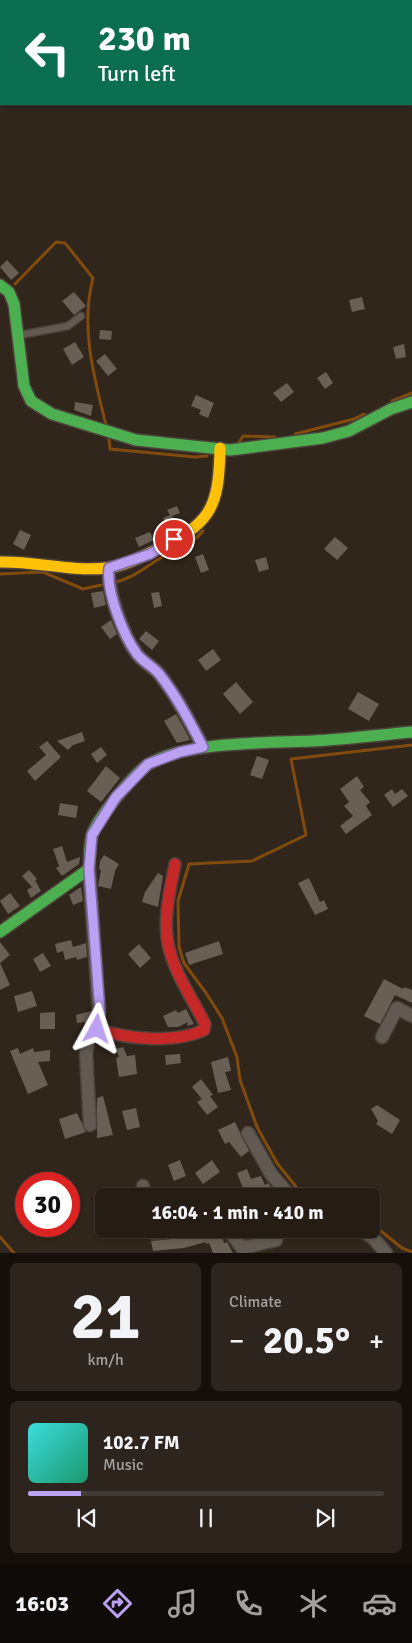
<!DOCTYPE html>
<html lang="en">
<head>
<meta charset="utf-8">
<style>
	body { margin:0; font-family:Signika,sans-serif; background:#2d251d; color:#f1f3f6; height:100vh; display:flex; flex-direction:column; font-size:19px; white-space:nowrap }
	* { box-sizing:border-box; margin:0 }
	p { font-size:16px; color:#a3a1a0 }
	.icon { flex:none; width:28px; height:28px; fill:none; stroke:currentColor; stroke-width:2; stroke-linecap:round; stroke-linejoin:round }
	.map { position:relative; height:1253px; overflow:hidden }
	.side { display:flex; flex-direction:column; gap:10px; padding:10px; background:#140f0b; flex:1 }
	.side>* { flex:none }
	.guide { position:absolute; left:0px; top:0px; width:412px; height:105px; box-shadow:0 1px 4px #0004,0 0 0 1px #423a34; background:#0b6e4f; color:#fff; overflow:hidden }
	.speed { position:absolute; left:15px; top:1172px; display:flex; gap:10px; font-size:25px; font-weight:700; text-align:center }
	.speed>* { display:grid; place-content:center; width:65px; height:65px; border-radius:50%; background:#251c14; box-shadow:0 1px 4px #0004,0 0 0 1px #423a34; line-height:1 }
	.speed .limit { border:8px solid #d22; background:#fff; color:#111 }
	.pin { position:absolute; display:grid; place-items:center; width:42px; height:42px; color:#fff; margin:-21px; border:2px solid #fff; border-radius:50%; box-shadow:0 1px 5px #0007 }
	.me { position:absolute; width:55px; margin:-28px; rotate:5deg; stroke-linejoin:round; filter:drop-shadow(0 0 4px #0008) }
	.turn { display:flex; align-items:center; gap:18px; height:105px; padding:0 15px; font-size:22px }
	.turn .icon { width:65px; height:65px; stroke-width:2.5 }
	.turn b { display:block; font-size:35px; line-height:42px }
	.big { font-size:38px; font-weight:700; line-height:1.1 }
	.side .tile { flex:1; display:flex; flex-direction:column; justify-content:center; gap:8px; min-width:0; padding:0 18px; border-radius:8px; background:#2d251d }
	.side .dial { align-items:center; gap:0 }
	.dial b { font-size:65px; line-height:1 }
	.song { display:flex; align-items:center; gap:15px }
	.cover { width:60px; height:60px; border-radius:8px; background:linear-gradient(135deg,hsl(180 70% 55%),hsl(160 70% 35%)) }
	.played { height:5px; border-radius:2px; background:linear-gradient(90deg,#bca0f2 15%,#423a34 15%) }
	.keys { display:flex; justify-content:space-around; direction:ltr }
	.heat { display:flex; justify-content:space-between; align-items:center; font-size:28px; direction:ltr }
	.side .tiles { flex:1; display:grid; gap:10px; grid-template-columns:1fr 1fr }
	.tile:last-child { grid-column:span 2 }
	.trip { position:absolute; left:95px; top:1188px; width:285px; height:50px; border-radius:8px; background:#251c14; box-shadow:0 1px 4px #0004,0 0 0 1px #423a34; font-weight:700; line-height:50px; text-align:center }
	.tab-bar { display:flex; height:80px; justify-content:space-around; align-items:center; background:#0f0b08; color:#a3a1a0 }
	.tab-bar .icon { width:35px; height:35px }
	.tab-bar .active { color:#bca0f2 }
	.tab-bar b { font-size:22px; color:#f1f3f6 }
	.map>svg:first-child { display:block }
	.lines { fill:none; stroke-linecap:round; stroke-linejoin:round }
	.stream { stroke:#814b0d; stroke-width:3 }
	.building { fill:#695f55 }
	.lane-casing { stroke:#4d423b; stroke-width:9 }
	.street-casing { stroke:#4d423b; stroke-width:15 }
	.fast-casing { stroke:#4d423b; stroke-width:14 }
	.slow-casing { stroke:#4d423b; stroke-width:14 }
	.jam-casing { stroke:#4d423b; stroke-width:14 }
	.lane { stroke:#625a52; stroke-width:6 }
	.street { stroke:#625a52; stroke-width:12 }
	.fast { stroke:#4caf50; stroke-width:11 }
	.slow { stroke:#ffc107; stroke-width:11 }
	.jam { stroke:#c62828; stroke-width:11 }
	.route-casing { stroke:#7a689d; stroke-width:12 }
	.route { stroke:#bca0f2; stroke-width:9 }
</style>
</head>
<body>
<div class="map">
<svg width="412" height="1253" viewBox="0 0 412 1253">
	<rect width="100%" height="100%" fill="#31261b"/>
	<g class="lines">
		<g class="stream">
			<path d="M15,284L56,242L65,243L93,278C80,327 94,377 106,425"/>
			<polyline points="392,401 412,393"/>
			<polyline points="295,434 354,419 364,414"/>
			<polyline points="109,439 110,449 195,457 207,456"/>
			<polyline points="238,444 243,436 275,437"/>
			<polyline points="0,574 43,572 83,589 106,584"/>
			<path d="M112,583C133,579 146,566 164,556C177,548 193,544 203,531"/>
			<polyline points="310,1196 301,1193 277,1163 257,1127 240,1080 237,1057 222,1018 206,993 184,963 179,947 178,901 189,864 252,861 306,835 291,759 412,745"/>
			<polyline points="371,1223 402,1248 412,1252"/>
			<polyline points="0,1237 14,1253"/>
		</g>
	</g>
	<g class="building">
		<polygon points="7,260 19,273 11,280 0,267"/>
		<polygon points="74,292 86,306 74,315 62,301"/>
		<polygon points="362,297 365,309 352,312 349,300"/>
		<polygon points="100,330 112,331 111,340 99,339"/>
		<polygon points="75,342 84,357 72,365 63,349"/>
		<polygon points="404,344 406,357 396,359 393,347"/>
		<polygon points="105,354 117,369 108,376 96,361"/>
		<polygon points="326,372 333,383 325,389 317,378"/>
		<polygon points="287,383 294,392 281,402 273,393"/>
		<polygon points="196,395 214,403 208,418 199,414 201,410 191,406"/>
		<polygon points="75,402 93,405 91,416 74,410"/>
		<polygon points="177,506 180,513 172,516 175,522 167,525 163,518 170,515 167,510"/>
		<polygon points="20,530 31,535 24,550 13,544"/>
		<polygon points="150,532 154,540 139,547 135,538"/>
		<polygon points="335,537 348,548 337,560 324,549"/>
		<polygon points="203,554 209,570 201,573 195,557"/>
		<polygon points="266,557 269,569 259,572 255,560"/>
		<polygon points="103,591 106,605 94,608 91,593"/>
		<polygon points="159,592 162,606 154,608 151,593"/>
		<polygon points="111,620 117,634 110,639 101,627"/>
		<polygon points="146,631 159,641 152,650 139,639"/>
		<polygon points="213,649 221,660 206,671 198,660"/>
		<polygon points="236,682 253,702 240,714 223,694"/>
		<polygon points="358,692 379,704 369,721 348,709"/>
		<polygon points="176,714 186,732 190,740 177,743 164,721"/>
		<polygon points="82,732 85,741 73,745 68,750 57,741"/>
		<polygon points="47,741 61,757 35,781 27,771 46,755 39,747"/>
		<polygon points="101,747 107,755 97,763 91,754"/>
		<polygon points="257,756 269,760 262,779 250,775"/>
		<polygon points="106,766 120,778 101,802 87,791"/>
		<polygon points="357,776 364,787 360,790 370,802 366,806 372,815 346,834 340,826 353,816 344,806 349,802 340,789"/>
		<polygon points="392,789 395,794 402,789 408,796 393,807 384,795"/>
		<polygon points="60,803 78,806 76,818 58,815"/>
		<polygon points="62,846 67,862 80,857 79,864 62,876 56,868 59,866 53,849"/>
		<polygon points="104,855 119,864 115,871 111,889 98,886 101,870 99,869 100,861"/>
		<polygon points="29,870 37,879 35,880 41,891 31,898 27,890 32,887 22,876"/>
		<polygon points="158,873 163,876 158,907 142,902 145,892"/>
		<polygon points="309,878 320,902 324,900 328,909 315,915 298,883"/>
		<polygon points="81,887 83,901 73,905 69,895"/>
		<polygon points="10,893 20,906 8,914 0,901"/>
		<polygon points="71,940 73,947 86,943 87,957 77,960 76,957 65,960 63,951 57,953 55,944"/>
		<polygon points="219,941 223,954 189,965 185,953"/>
		<polygon points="0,942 10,955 0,963 10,985 0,990"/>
		<polygon points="139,944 151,958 140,968 128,954"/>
		<polygon points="43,953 51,966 40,972 33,959"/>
		<polygon points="384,979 403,989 404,987 412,990 412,1003 395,995 380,1024 364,1016"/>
		<polygon points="32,991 37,1006 18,1012 14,996"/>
		<polygon points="186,1009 194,1024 187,1026 188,1022 178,1027 168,1027 163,1016 176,1010 178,1013"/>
		<polygon points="91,1011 89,1024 86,1024 85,1022 77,1023 76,1015"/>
		<polygon points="55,1012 55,1029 40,1029 40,1013"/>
		<polygon points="123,1047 127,1056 135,1055 137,1074 119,1077 116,1058 119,1057 116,1049"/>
		<polygon points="18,1048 20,1054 33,1048 34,1052 50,1050 50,1061 38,1062 48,1085 28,1094 10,1051"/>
		<polygon points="180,1054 181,1063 166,1065 165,1055"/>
		<polygon points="228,1057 231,1071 225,1072 231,1090 218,1093 211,1062"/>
		<polygon points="201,1079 213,1095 210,1096 218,1107 207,1115 197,1102 202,1099 192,1087"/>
		<polygon points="103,1096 113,1135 97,1138 97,1098"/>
		<polygon points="377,1105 400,1120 392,1134 376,1124 378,1121 371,1109"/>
		<polygon points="136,1108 140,1127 127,1130 122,1111"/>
		<polygon points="77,1113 86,1132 65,1139 59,1119"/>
		<polygon points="235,1122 249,1151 241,1157 229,1142 225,1144 218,1130"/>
		<polygon points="180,1160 186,1176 174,1181 168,1165"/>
		<polygon points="212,1160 220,1172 203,1184 195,1173"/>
		<polygon points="247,1169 251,1179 261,1176 265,1185 268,1183 278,1196 246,1196 237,1173"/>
		<polygon points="201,1229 202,1232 220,1229 224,1243 227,1242 233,1253 213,1253 209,1243 206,1244 206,1242 184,1248 153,1251 151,1241 190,1237 194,1235 197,1231"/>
	</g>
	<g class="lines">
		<g class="lane-casing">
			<polyline id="lane" points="20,335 68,326 81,316"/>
		</g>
		<g class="street-casing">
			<g id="street">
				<path d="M109,568C107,591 123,635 137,654C143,662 154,667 160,675C177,697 190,722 203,747"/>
				<polyline points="89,869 99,1012 97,1029 89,1037 86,1053 90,1125"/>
				<polyline points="382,1037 397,1008 412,1016"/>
				<polyline points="248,1133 271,1174 290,1196"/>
				<polyline points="143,1186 144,1196"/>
				<polyline points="149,1229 154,1233 189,1229"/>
				<polyline points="228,1229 242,1248 276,1240 278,1229"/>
				<polyline points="359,1229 373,1238 386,1253"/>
			</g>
		</g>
		<g class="fast-casing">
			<g id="fast">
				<polyline points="0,285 9,292 14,304 24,386 31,401 52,414 136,440 230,450 323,438 349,431 391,409 412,402"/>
				<path d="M0,932L89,869C90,858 89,845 92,835C97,819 135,772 149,764C187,741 268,743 313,741C346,739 379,735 412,732"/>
			</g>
		</g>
		<g class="slow-casing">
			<path id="slow" d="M0,562C35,561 72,572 107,568C123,566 139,558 154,551C210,524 219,510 220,448"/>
		</g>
		<g class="jam-casing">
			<path id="jam" d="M97,1029C127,1039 175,1044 204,1030L205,1024C192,998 174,973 168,944C163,918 170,890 175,864"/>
		</g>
		<use href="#lane" class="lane"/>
		<use href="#street" class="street"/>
		<use href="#fast" class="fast"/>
		<use href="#slow" class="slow"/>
		<use href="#jam" class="jam"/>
	</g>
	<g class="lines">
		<g class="route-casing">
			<path id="route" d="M97,1029L100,1012L89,869L92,835L116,797L148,764L180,752L203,747C190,722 177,697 160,675C154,667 143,662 137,654C123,635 106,591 109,568L150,554L174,539"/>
		</g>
		<use href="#route" class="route"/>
	</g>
</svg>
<div class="speed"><div class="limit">30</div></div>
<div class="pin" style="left:174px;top:539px;background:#d93025"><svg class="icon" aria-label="arrive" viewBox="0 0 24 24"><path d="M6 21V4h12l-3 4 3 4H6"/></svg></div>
<svg class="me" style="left:97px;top:1029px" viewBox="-20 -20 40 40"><path d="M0-17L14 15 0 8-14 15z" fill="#bca0f2" stroke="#fff" stroke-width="4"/></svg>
<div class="trip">16:04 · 1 min · 410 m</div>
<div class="guide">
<div class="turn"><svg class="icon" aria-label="left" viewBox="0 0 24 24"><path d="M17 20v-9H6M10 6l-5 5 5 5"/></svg><div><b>230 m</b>Turn left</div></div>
</div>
</div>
<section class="side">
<div class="tiles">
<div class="tile dial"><b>21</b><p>km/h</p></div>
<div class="tile"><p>Climate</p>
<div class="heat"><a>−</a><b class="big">20.5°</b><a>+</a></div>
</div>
<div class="tile">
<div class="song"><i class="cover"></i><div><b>102.7 FM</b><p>Music</p></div></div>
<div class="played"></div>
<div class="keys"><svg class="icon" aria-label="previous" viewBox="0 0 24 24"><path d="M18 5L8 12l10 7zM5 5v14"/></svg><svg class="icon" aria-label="pause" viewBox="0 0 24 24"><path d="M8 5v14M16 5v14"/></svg><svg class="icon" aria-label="next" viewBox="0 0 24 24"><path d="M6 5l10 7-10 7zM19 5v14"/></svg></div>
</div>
</div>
</section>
<nav class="tab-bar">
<b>16:03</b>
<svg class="icon active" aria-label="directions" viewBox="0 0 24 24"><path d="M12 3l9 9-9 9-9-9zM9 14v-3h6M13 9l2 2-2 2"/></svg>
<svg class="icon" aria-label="music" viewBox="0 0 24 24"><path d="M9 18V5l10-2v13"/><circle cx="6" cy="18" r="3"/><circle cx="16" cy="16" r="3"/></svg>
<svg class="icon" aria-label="phone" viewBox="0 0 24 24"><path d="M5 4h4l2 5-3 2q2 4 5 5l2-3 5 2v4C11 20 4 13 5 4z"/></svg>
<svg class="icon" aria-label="climate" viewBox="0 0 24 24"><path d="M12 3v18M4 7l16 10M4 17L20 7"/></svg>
<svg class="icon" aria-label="car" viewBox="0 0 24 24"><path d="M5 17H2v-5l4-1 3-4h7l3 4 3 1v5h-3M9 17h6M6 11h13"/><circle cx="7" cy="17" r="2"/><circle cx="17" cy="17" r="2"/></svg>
</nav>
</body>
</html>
